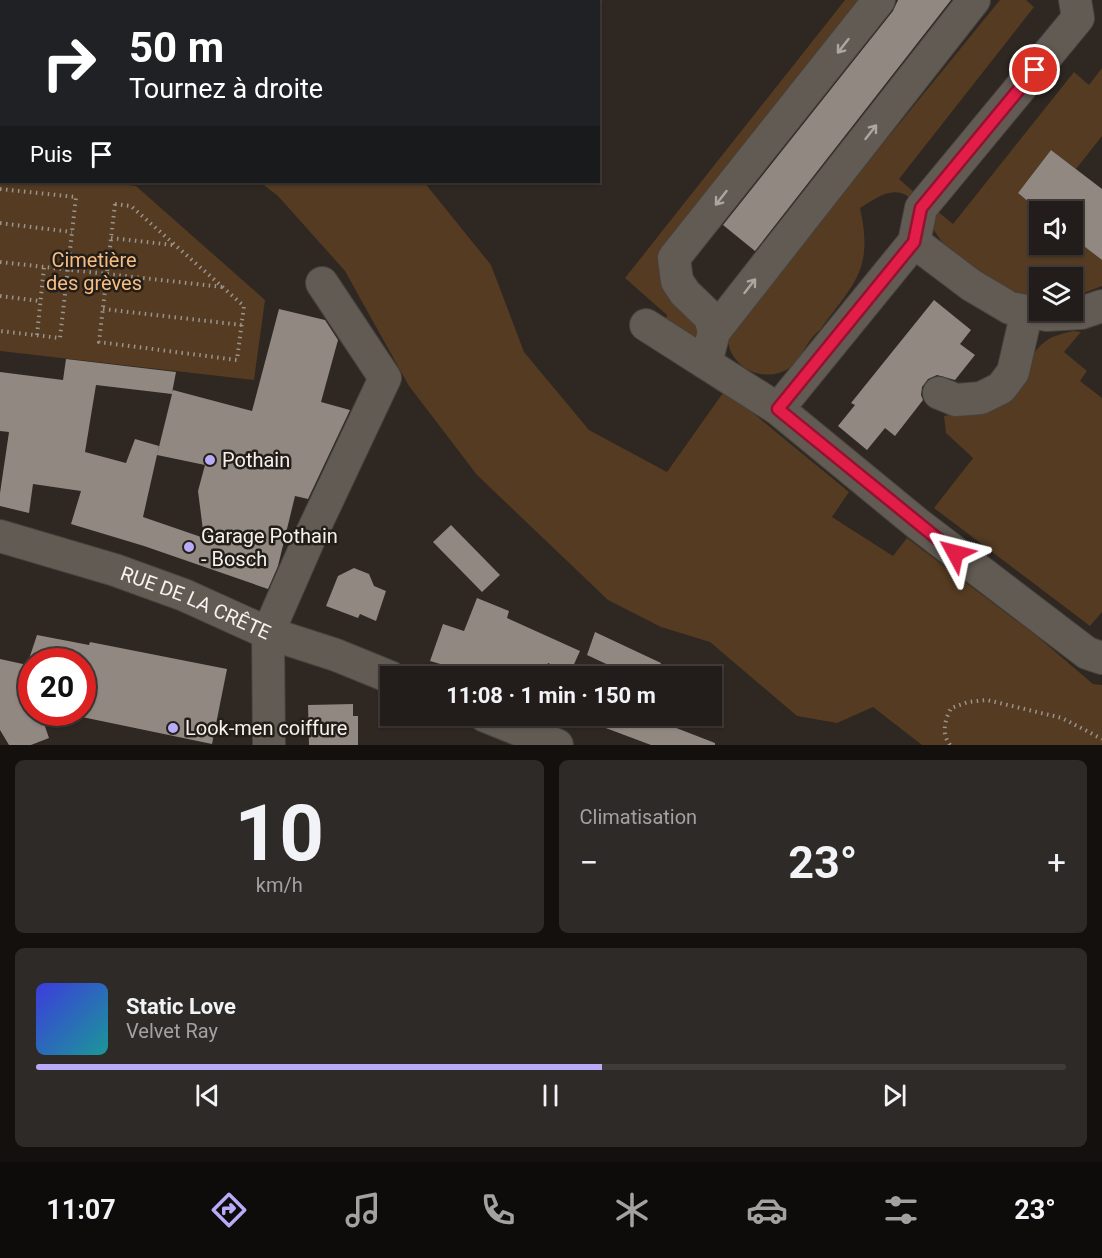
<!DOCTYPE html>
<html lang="fr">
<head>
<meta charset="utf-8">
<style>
	body { margin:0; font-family:Roboto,sans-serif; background:#2e2a27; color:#f1f3f6; height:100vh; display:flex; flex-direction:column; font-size:22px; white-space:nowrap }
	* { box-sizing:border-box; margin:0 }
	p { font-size:20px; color:#a2a2a2 }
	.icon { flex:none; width:33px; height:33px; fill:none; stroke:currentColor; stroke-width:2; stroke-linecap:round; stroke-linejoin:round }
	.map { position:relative; height:745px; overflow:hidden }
	.side { display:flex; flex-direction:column; gap:15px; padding:15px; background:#13100e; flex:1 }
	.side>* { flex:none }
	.hud { position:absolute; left:0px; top:0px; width:600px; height:183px; box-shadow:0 2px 4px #0004,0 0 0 2px #3f3b39; background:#202124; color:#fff; overflow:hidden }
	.fabs { position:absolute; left:1029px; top:201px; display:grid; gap:12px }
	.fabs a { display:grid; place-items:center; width:54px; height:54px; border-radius:0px; background:#221d1a; box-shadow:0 2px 4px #0004,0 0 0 2px #3f3b39; font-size:30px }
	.speed { position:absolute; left:18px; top:648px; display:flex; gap:12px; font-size:30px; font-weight:700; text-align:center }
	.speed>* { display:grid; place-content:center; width:78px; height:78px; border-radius:50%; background:#221d1a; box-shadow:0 2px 4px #0004,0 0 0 2px #3f3b39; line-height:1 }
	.speed .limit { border:9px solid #d22; background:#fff; color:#111 }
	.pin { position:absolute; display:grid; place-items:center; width:51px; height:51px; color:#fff; margin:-26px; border:3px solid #fff; border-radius:50%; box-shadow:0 2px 6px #0007 }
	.me { position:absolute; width:66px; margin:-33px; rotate:308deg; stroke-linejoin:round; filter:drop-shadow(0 0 4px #0008) }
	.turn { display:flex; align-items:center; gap:21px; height:126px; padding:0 30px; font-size:27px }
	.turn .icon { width:78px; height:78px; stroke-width:2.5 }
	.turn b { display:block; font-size:42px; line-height:51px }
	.then { display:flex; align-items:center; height:57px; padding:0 30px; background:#0003; gap:12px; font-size:22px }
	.big { font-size:45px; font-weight:700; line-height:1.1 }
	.side .widget { flex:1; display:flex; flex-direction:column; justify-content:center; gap:9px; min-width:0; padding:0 21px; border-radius:9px; background:#2e2a27 }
	.side .dial { align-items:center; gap:0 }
	.dial b { font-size:78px; line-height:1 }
	.song { display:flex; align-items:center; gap:18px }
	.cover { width:72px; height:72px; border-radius:9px; background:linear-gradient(135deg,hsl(240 70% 55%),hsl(180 70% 35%)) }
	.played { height:6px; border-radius:3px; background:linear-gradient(90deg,#b8abf7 55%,#3f3b39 55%) }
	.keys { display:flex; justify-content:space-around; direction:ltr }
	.heat { display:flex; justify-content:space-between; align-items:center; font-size:33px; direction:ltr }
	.side .tiles { flex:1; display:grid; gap:15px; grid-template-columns:1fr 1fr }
	.widget:last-child { grid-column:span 2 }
	.trip { position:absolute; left:380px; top:666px; width:342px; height:60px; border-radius:0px; background:#221d1a; box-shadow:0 2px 4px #0004,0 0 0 2px #3f3b39; font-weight:700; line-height:60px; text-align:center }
	.tabs { display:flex; height:96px; justify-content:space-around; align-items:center; background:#0e0c0a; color:#a2a2a2 }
	.tabs .icon { width:42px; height:42px }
	.tabs .on { color:#b8abf7 }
	.tabs b { font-size:27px; color:#f1f3f6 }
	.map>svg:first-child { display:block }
	.green { fill:#543b21 }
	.building { fill:#908881; fill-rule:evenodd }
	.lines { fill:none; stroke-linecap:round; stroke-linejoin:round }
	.minor-casing { stroke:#47423d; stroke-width:34 }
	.path { stroke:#9a9490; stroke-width:4; stroke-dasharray:1.5 4.5; stroke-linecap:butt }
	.minor { stroke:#625b54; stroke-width:32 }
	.oneway { stroke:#aca6a1 }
	.route-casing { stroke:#92132f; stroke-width:15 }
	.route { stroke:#e11d48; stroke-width:10 }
	.poi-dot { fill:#b8abf7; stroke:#241e18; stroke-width:2 }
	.labels { text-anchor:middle; stroke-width:5; stroke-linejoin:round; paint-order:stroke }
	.park-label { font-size:20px; fill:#f8bc80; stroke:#241e18 }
	.poi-label { font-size:20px; fill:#f6f1ee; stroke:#241e18; text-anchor:start }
	.street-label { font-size:20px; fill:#f6f1ee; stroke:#241e18 }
</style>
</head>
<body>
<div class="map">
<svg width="1102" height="745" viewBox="0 0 1102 745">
	<rect width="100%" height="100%" fill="#2e2722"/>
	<g class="green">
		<polygon points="0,0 471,0 2,2 1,99"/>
		<polygon points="845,0 865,0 670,245 701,316 697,336 691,337 665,322 667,315 625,278"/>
		<path d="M1000,0H1026L1034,7L899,179L916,194L910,198C892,184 876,199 860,208C874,270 854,283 820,330C808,339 804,353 794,364C776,382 744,376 732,354C729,349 728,341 727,335Z"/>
		<path d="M1102,68V136L1076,169L1051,150L1018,193L1041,211L1040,244H1072L1073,237L1102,260V286L1073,297L1072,278H1040L1039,298C1022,293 1001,289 985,281C965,270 943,246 932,227L937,211L953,224L1074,72L1089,85Z"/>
		<polygon points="0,169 2,182 100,182 136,186 265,300 254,380 0,351"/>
		<polygon points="260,182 424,182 491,265 524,352 589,430 667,472 725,390 849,492 832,517 893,556 907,538 1038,637 1093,684 1102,685 1102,745 922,745 873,707 837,723 797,716 710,642 661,627 608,600 477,475 409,386 345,271 278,196"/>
		<path d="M1073,331L1081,332L1064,352L1087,371L1080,381L1102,398V612L1090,626L934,508L973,458L946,433L944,416L963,412L1030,359C1043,339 1051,336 1073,331Z"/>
	</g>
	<g class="building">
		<polygon points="898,0 951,0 755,251 723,225 893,11"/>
		<polygon points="1051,150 1102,189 1102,260 1072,237 1072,212 1041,212 1018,193"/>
		<polygon points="934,300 971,330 960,344 975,355 955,380 937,375 928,379 922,387 921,395 923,400 895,436 885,428 867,450 838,426 855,405 851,403"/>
		<path d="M279,309L325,320L338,340L321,402L350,410L308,499L295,496L278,566L268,589L144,546L71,524L81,491L33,484L29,513L0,506V493L9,432L0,431V372L63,380L66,359L176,372L172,393L173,390L252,411ZM96,385L172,394L157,455L205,465L198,491L204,538L143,517L159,446L135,439L126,463L85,452Z"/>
		<polygon points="451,525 500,575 482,592 433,542"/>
		<polygon points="354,568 369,574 374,586 386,591 376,621 360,614 358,618 326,606 338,576"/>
		<polygon points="477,598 509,611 507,618 580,651 570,673 548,663 542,676 481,676 430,661 443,624 464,631"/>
		<polygon points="595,632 661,663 656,676 632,676 587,655"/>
		<polygon points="37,635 89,645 90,642 227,669 212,744 82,717 82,662 28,662"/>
		<polygon points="0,659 32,666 32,712 40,712 49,738 31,745 9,745 0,730"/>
		<polygon points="353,704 353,716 358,716 358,745 309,745 308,705"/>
		<polygon points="579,716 670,716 666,724 715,743 715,745 651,745 579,718"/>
	</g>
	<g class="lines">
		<g class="minor-casing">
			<g id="minor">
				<polyline points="0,129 2,129"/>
				<polyline points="914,242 971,285 1010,308 1047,315 1081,313 1102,306"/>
				<polyline points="646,325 778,409 918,524 1087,653 1102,658"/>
				<polyline points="714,332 710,317 685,293 677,281 674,258 879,0"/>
				<polyline points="706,363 714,332 974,0"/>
				<polyline points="939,393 956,400 981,398 1001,388 1013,372 1027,311"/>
				<polyline points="778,409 914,242 921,208 1078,18 1075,0"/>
				<path id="s1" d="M0,536L115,570L184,595L268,633L336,655L390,677"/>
				<polyline points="485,716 557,745"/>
				<polyline points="269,745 268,633 310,537 385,378 322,283"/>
			</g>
		</g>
		<g class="path">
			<polyline points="250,0 254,2"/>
			<polyline points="322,0 325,2"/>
			<polyline points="407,0 411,2"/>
			<polyline points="298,2 299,0"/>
			<polyline points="444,2 444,0"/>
			<polyline points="0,189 76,197 60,338 0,331"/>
			<polygon points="115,204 131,206 244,306 237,360 99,342"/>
			<polyline points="0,223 72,232"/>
			<polyline points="111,238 173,245"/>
			<polyline points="0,262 223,287"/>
			<polyline points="0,296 40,301"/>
			<polyline points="103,309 242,325"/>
			<polyline points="37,335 44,267"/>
			<path d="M950,745C941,733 945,720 951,708L968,702L987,700L1062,718L1102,739"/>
		</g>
		<use href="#minor" class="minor"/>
	</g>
	<defs><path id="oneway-shaft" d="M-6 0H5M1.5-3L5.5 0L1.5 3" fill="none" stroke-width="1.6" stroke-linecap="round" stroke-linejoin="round" transform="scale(1.5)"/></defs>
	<g class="oneway">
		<use href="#oneway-shaft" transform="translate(843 46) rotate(128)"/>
		<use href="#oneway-shaft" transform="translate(871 132) rotate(-52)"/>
		<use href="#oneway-shaft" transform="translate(721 198) rotate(128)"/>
		<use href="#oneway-shaft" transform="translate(750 286) rotate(-52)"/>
	</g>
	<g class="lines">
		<g class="route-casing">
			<polyline id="route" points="955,553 778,409 914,242 921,208 1035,70"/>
		</g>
		<use href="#route" class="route"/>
	</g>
	<g class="poi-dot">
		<circle cx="210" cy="460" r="6"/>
		<circle cx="189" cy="547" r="6"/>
		<circle cx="173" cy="728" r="6"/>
	</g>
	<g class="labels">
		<g class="park-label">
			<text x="94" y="267">Cimetière<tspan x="94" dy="23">des grèves</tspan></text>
		</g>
		<g class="poi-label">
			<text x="222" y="467">Pothain</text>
			<text x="201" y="543">Garage Pothain<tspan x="201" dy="23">- Bosch</tspan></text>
			<text x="185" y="735">Look-men coiffure</text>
		</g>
		<g class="street-label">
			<text dy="7" stroke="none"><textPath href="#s1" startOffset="207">RUE DE LA CRÊTE</textPath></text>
		</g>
	</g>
</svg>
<div class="fabs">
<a><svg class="icon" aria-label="sound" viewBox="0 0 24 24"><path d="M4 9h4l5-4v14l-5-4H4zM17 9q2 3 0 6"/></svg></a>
<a><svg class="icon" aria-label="layers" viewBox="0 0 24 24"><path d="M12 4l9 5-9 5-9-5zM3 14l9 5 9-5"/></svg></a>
</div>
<div class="speed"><div class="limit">20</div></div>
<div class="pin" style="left:1035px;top:70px;background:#d93025"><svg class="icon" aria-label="arrive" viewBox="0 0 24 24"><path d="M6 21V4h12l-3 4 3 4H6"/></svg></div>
<svg class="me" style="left:955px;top:553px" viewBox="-20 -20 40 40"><path d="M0-17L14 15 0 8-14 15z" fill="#e11d48" stroke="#fff" stroke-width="4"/></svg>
<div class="trip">11:08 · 1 min · 150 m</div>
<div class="hud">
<div class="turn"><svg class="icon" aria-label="right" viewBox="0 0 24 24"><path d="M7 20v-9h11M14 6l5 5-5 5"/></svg><div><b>50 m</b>Tournez à droite</div></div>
<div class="then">Puis<svg class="icon" aria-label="arrive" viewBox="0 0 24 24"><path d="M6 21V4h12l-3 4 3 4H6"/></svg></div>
</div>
</div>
<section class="side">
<div class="tiles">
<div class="widget dial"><b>10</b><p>km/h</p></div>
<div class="widget"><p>Climatisation</p>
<div class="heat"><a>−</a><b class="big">23°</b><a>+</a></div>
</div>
<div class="widget">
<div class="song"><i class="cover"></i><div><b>Static Love</b><p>Velvet Ray</p></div></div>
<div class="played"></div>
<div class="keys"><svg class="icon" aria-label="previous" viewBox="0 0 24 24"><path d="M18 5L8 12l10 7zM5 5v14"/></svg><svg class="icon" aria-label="pause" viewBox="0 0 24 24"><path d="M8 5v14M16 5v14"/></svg><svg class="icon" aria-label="next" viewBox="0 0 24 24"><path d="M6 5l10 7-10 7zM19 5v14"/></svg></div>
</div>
</div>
</section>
<nav class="tabs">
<b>11:07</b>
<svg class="icon on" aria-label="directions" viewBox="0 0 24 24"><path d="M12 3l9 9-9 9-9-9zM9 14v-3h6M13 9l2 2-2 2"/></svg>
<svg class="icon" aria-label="music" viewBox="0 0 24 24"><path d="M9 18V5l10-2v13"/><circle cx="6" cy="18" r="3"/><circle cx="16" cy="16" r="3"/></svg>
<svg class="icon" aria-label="phone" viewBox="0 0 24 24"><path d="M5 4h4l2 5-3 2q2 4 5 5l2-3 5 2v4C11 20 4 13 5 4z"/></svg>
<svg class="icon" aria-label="climate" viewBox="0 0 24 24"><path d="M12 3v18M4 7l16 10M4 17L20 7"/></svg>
<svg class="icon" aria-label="car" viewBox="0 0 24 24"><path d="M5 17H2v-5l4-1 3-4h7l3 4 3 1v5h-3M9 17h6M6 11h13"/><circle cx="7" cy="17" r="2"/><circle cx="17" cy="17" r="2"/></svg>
<svg class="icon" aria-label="filters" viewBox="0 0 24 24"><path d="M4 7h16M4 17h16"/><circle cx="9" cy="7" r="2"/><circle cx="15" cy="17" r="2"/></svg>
<b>23°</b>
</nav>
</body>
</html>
